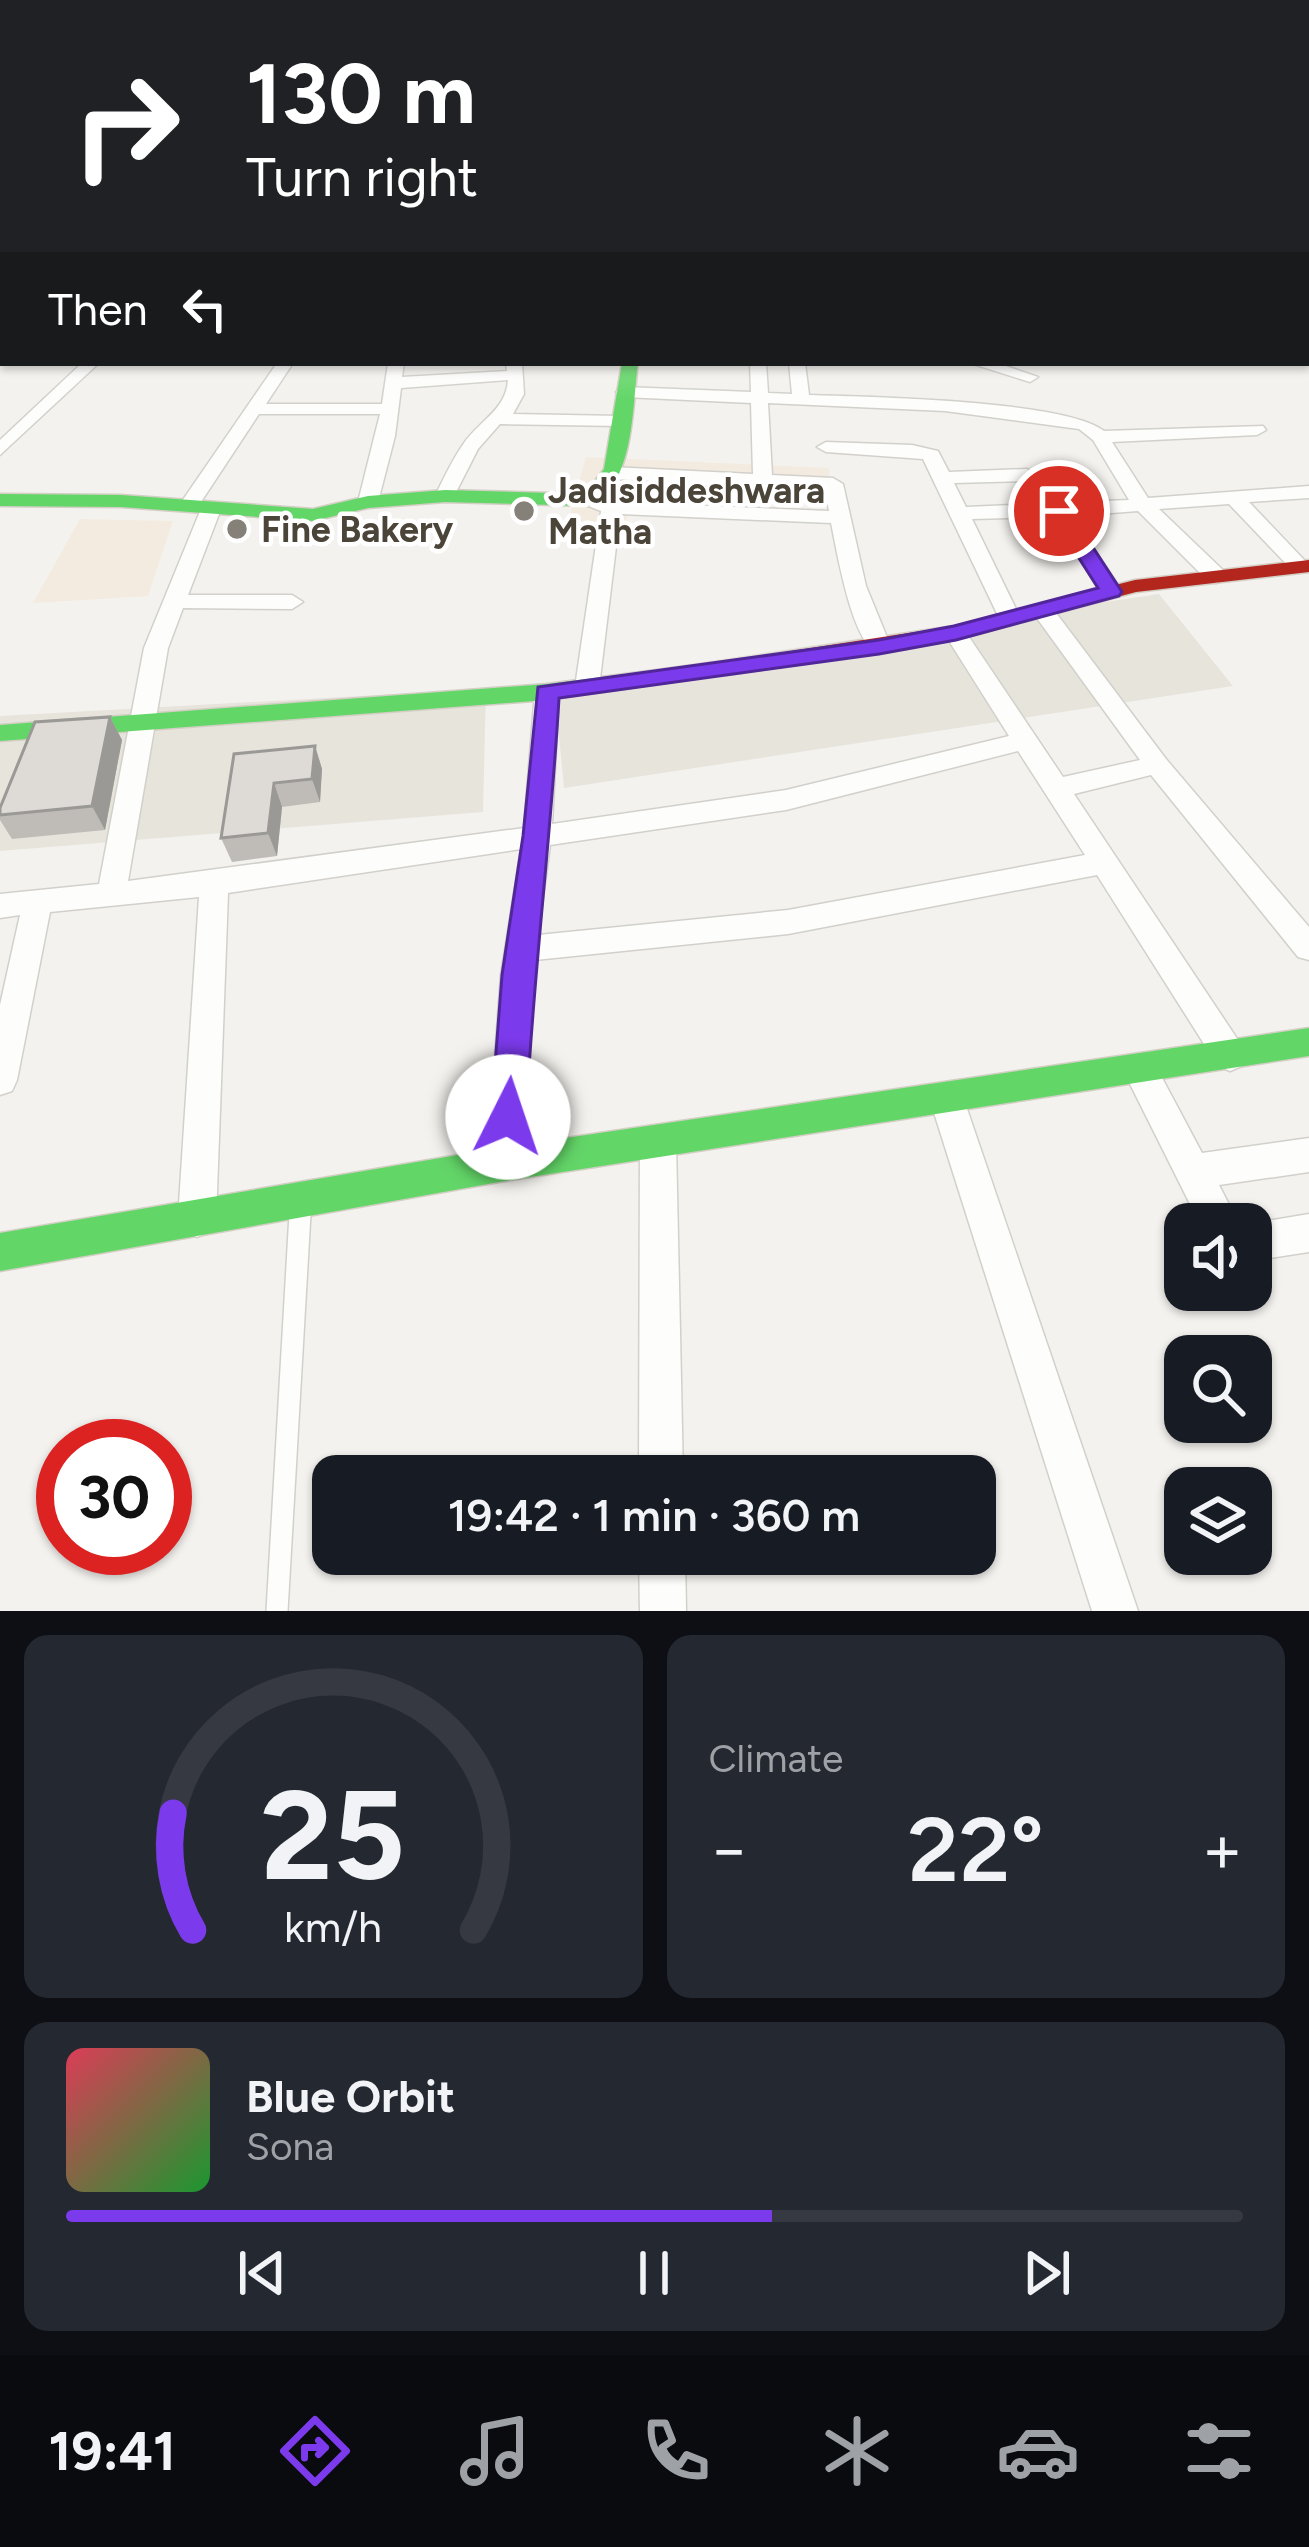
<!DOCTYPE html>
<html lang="en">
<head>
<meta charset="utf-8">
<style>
	body { margin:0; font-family:Figtree,sans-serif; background:#242831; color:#f1f3f6; height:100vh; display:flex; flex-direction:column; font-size:45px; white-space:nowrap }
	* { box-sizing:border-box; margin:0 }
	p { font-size:39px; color:#9ea1a6 }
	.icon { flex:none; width:66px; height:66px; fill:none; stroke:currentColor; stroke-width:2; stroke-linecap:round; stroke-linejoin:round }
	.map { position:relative; height:1611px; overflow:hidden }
	.sheet { display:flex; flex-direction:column; gap:24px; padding:24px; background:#0d0f14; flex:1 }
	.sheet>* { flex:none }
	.banner { position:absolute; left:0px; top:0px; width:1311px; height:366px; box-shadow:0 3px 9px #0004; background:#202124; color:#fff; overflow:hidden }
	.tools { position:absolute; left:1164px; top:1203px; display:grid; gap:24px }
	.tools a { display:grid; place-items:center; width:108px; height:108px; border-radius:24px; background:#171b24; box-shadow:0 3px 9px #0004; font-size:60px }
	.speed { position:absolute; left:36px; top:1419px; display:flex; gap:24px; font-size:60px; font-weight:700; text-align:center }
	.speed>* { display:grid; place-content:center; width:156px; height:156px; border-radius:50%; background:#171b24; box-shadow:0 3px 9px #0004; line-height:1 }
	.speed .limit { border:18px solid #d22; background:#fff; color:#111 }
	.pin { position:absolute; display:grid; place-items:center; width:102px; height:102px; color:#fff; margin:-51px; border:6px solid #fff; border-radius:50%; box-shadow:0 3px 12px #0007 }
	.me { position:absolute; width:132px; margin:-66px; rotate:4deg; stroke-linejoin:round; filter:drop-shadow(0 0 9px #0008) }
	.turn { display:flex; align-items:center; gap:42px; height:252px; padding:0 48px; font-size:54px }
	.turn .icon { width:156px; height:156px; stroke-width:2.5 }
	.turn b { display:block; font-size:84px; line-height:102px }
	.then { display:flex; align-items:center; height:114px; padding:0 48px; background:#0003; gap:24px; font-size:45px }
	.big { font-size:90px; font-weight:600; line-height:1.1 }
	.sheet .widget { flex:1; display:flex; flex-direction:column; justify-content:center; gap:18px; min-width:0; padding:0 42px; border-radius:24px; background:#242831 }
	.sheet .dial { align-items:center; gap:0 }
	.dial svg { height:312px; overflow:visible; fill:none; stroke:#363941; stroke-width:7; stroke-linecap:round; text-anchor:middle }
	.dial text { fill:#f1f3f6; stroke:none }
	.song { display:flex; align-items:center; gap:36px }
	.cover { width:144px; height:144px; border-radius:18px; background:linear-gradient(135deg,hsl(350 70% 55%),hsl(130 70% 35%)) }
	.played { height:12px; border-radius:6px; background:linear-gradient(90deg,#7c3aed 60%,#363941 60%) }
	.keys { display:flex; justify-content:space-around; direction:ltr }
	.heat { display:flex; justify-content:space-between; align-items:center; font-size:66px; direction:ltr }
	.sheet .tiles { flex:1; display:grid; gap:24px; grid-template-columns:1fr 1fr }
	.widget:last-child { grid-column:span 2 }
	.trip { position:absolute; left:312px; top:1455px; width:684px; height:120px; border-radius:24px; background:#171b24; box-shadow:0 3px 9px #0004; font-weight:600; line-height:120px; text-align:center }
	.tabs { display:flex; height:192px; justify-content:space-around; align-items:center; background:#090b0e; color:#9ea1a6 }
	.tabs .icon { width:84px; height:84px }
	.tabs .current { color:#7c3aed }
	.tabs b { font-size:54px; color:#f1f3f6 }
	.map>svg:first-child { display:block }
	.residential { fill:#e7e4dc }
	.commercial { fill:#f3ebdf }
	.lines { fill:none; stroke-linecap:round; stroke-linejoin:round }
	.lane-far1-casing { stroke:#d2d0cb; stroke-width:20 }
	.lane-casing { stroke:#d2d0cb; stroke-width:24 }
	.street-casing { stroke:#d2d0cb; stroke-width:3 }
	.fast-casing { stroke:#d3cfc5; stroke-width:3 }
	.slow-casing { stroke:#d3cfc5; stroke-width:3 }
	.jam-casing { stroke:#d3cfc5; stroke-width:3 }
	.lane-far1 { stroke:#fdfdfc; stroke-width:16 }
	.lane { stroke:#fdfdfc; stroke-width:21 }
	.street { fill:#fdfdfc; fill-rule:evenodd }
	.fast { fill:#63d668; fill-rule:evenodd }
	.slow { fill:#ff974d; fill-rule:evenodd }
	.jam { fill:#b3261e; fill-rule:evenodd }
	.wall { fill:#bfbcb8 }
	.shaded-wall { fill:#9b9996 }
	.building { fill:#dedbd6; stroke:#9b9996; stroke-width:3 }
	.route { fill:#7c3aed; stroke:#51269a; stroke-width:3 }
	.poi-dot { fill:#868178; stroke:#fff; stroke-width:4.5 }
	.labels { text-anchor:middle; stroke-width:9; stroke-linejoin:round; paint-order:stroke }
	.far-poi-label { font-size:36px; font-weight:bold; fill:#4b4439; stroke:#fff; text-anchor:start }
</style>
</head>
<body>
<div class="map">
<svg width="1309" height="1611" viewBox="0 0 1309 1611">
	<rect width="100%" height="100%" fill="#f4f2ee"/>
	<g class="residential">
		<polygon points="1159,594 1233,686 564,788 554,684"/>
		<polygon points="486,689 483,812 0,851 0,716"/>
	</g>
	<g class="commercial">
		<polygon points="586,457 829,468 830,496 634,487 625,525 568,522"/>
		<polygon points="80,519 173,521 148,596 33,603"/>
	</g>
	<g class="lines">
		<g class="lane-far1-casing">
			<polyline id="lane-far1" points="300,1217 300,1209"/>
		</g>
		<g class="lane-casing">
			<polyline id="lane" points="277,1611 300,1214"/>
		</g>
		<g class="street-casing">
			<g id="street">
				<rect x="0" y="231" width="3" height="8"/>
				<rect x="0" y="256" width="3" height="8"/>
				<polygon points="0,285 3,285 0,295"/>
				<rect x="1308" y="286" width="1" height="8"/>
				<rect x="0" y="350" width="3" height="10"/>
				<polygon points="82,363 99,363 0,455 0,440"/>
				<path d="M277,363H293L266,404H382L388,363H404L402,377L507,371L506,363H522L524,394L513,414L620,416L629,421L620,426L500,424L478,449L452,500L445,502L435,496C444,478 452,460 464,443C480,420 506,410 508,380L401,388L395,436L378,502L368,508L358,502L380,414H259L195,511H181L178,507Z"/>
				<path d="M750,363H766L768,393L792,394L789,363H805L809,395C867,397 1065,400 1104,431L1263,426L1266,430L1257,435L1112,442L1148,498L1309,486V498L1249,502L1307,563L1309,569L1293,571L1229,504L1159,509L1225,572L1228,577L1217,583L1209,582L1138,511L1072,516L1122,591L1111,598L1103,596L1053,517L972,519L1021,619L1010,626L1002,624L923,459L826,452L817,447L826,442L912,445L938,451L949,472L1027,469L1036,475L1027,481L954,483L966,507L1129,500L1093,440L1079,429L945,411L768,403L772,475L833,478L843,484L866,586L891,647L879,654C852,645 837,551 831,523L620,514L599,687L596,692H578L575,687L601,511L583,504V496L614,502L829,511L825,489L612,479L603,473L612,467L753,474L751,403L624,397L616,392L624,387L751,392Z"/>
				<polygon points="970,363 997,363 1038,377 1030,382"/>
				<path d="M211,503L221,509L188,595H292L303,602L292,609L183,608L168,648L128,881L524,828L535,692L547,684L559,692L552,824L786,790L1009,736L944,633L955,626L963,628L1063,777L1140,760L1031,610L1042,603L1050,605L1166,759L1309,927V960L1298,957L1151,775L1074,794L1242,1046L1247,1056L1242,1066L1230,1071L1218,1066L1097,875L788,934L535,960L523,1164L518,1176L505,1181L492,1176L487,1164L501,975L521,849L228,893L216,1219L210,1232L197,1237L184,1232L178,1219L199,897L50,912L17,1080L12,1091L0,1095V1005L20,915L0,918V894L99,884L144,648L201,509ZM1018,751L1085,855L788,910L538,935L550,845L786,810Z"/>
				<polygon points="1140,1055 1152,1059 1202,1153 1309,1138 1309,1172 1219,1185 1239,1224 1200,1224 1123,1070 1128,1059"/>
				<polygon points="947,1084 959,1089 964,1100 1138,1611 1092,1611 930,1100 935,1089"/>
				<polygon points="658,1125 670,1130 676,1142 683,1476 639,1476 640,1142 646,1130"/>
				<polygon points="1309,1214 1309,1252 1251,1261 1249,1224"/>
				<polygon points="639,1554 685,1554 686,1611 640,1611"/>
			</g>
		</g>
		<g class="fast-casing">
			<g id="fast">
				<path d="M622,363H638C632,406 635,485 590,506L445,502L368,508L313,521L121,507L0,506V494L121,495L313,509L368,496L445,490L585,494L604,469Z"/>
				<polygon points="727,661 739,668 735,673 547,700 0,741 0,725 547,684"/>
				<polygon points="1309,1028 1309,1056 505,1181 0,1271 0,1233 505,1147"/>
			</g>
		</g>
		<g class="slow-casing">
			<polygon id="slow" points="3,178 3,186 0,187 0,179"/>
		</g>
		<g class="jam-casing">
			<polygon id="jam" points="1309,560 1309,572 1136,592 955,640 727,675 715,668 727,661 954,626 1135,580"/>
		</g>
		<use href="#lane-far1" class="lane-far1"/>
		<use href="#lane" class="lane"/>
		<use href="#street" class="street"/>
		<use href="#fast" class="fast"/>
		<use href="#slow" class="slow"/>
		<use href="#jam" class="jam"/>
	</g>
	<g class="wall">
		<polygon points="110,717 122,740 105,830 12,839 0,820 0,808"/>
		<polygon points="315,746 322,769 320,802 282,807 277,856 232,862 221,838 234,754"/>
	</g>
	<g class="shaded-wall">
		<polygon points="110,717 122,740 105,830 92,806"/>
		<polygon points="315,746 322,769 320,802 312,779"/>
		<polygon points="274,783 282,807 277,856 268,833"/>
	</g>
	<g class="building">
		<polygon points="110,717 92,806 0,815 0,808 35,722"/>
		<polygon points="315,746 312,779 274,783 268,833 221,838 234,754"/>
	</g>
	<linearGradient id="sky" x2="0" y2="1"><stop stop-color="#98c4ec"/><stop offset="0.44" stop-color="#faf9f7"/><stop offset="1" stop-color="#faf9f7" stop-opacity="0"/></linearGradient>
	<rect width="1309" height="401" fill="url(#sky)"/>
	<path class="route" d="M1059,505L1066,506L1122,592L1119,596L956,640L879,654L559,698C551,838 533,977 526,1117L521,1128L508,1133L496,1128L491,1117L502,975L523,836L538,687L879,640L954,626L1098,588L1049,511Z"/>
	<g class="poi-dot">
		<circle cx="524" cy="511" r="12"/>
		<circle cx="237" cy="529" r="12"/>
	</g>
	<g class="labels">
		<g class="far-poi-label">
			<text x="548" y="503">Jadisiddeshwara<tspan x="548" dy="41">Matha</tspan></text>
			<text x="261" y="542">Fine Bakery</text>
		</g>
	</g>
</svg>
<div class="tools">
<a><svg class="icon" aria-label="sound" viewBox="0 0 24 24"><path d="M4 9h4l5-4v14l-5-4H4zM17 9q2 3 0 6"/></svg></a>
<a><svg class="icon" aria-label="search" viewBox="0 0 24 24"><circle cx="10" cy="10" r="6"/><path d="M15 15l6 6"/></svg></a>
<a><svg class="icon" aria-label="layers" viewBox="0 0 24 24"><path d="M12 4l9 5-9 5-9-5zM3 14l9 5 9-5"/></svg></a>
</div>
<div class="speed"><div class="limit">30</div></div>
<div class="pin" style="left:1059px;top:511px;background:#d93025"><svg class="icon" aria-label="arrive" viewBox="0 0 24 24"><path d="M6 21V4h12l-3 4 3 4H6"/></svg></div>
<svg class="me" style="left:508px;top:1117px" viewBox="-20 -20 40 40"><circle r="19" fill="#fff"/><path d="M0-13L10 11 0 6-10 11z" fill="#7c3aed"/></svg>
<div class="trip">19:42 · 1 min · 360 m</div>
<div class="banner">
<div class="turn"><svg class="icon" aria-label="right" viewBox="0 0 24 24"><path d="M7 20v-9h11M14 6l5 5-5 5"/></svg><div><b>130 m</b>Turn right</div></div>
<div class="then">Then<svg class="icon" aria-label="left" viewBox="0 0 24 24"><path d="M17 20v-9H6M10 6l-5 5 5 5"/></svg></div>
</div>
</div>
<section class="sheet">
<div class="tiles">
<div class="widget dial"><svg viewBox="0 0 100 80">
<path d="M14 69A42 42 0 1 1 86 69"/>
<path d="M14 69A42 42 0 0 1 9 39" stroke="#7c3aed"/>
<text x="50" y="56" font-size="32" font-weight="700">25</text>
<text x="50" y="72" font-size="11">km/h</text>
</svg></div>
<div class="widget"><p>Climate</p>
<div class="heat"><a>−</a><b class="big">22°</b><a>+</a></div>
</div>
<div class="widget">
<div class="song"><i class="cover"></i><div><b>Blue Orbit</b><p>Sona</p></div></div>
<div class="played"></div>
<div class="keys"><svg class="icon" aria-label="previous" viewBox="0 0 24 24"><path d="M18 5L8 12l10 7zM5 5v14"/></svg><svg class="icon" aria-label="pause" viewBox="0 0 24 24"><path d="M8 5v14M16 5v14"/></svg><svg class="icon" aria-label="next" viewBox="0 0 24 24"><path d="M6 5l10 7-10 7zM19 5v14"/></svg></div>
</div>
</div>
</section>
<nav class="tabs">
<b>19:41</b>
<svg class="icon current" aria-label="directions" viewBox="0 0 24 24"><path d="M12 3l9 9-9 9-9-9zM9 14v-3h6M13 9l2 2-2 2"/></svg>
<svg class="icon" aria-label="music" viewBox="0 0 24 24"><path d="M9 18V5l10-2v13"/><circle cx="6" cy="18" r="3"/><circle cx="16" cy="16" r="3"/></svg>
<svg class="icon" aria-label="phone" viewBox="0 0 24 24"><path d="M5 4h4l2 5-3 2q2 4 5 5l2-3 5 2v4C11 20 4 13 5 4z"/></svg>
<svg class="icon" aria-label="climate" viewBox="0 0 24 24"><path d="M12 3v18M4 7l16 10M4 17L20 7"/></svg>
<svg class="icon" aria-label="car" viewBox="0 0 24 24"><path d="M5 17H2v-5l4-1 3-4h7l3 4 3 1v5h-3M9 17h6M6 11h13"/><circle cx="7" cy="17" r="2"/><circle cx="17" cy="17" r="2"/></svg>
<svg class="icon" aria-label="filters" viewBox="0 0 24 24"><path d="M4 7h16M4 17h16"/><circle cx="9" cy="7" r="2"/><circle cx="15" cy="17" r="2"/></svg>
</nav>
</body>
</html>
